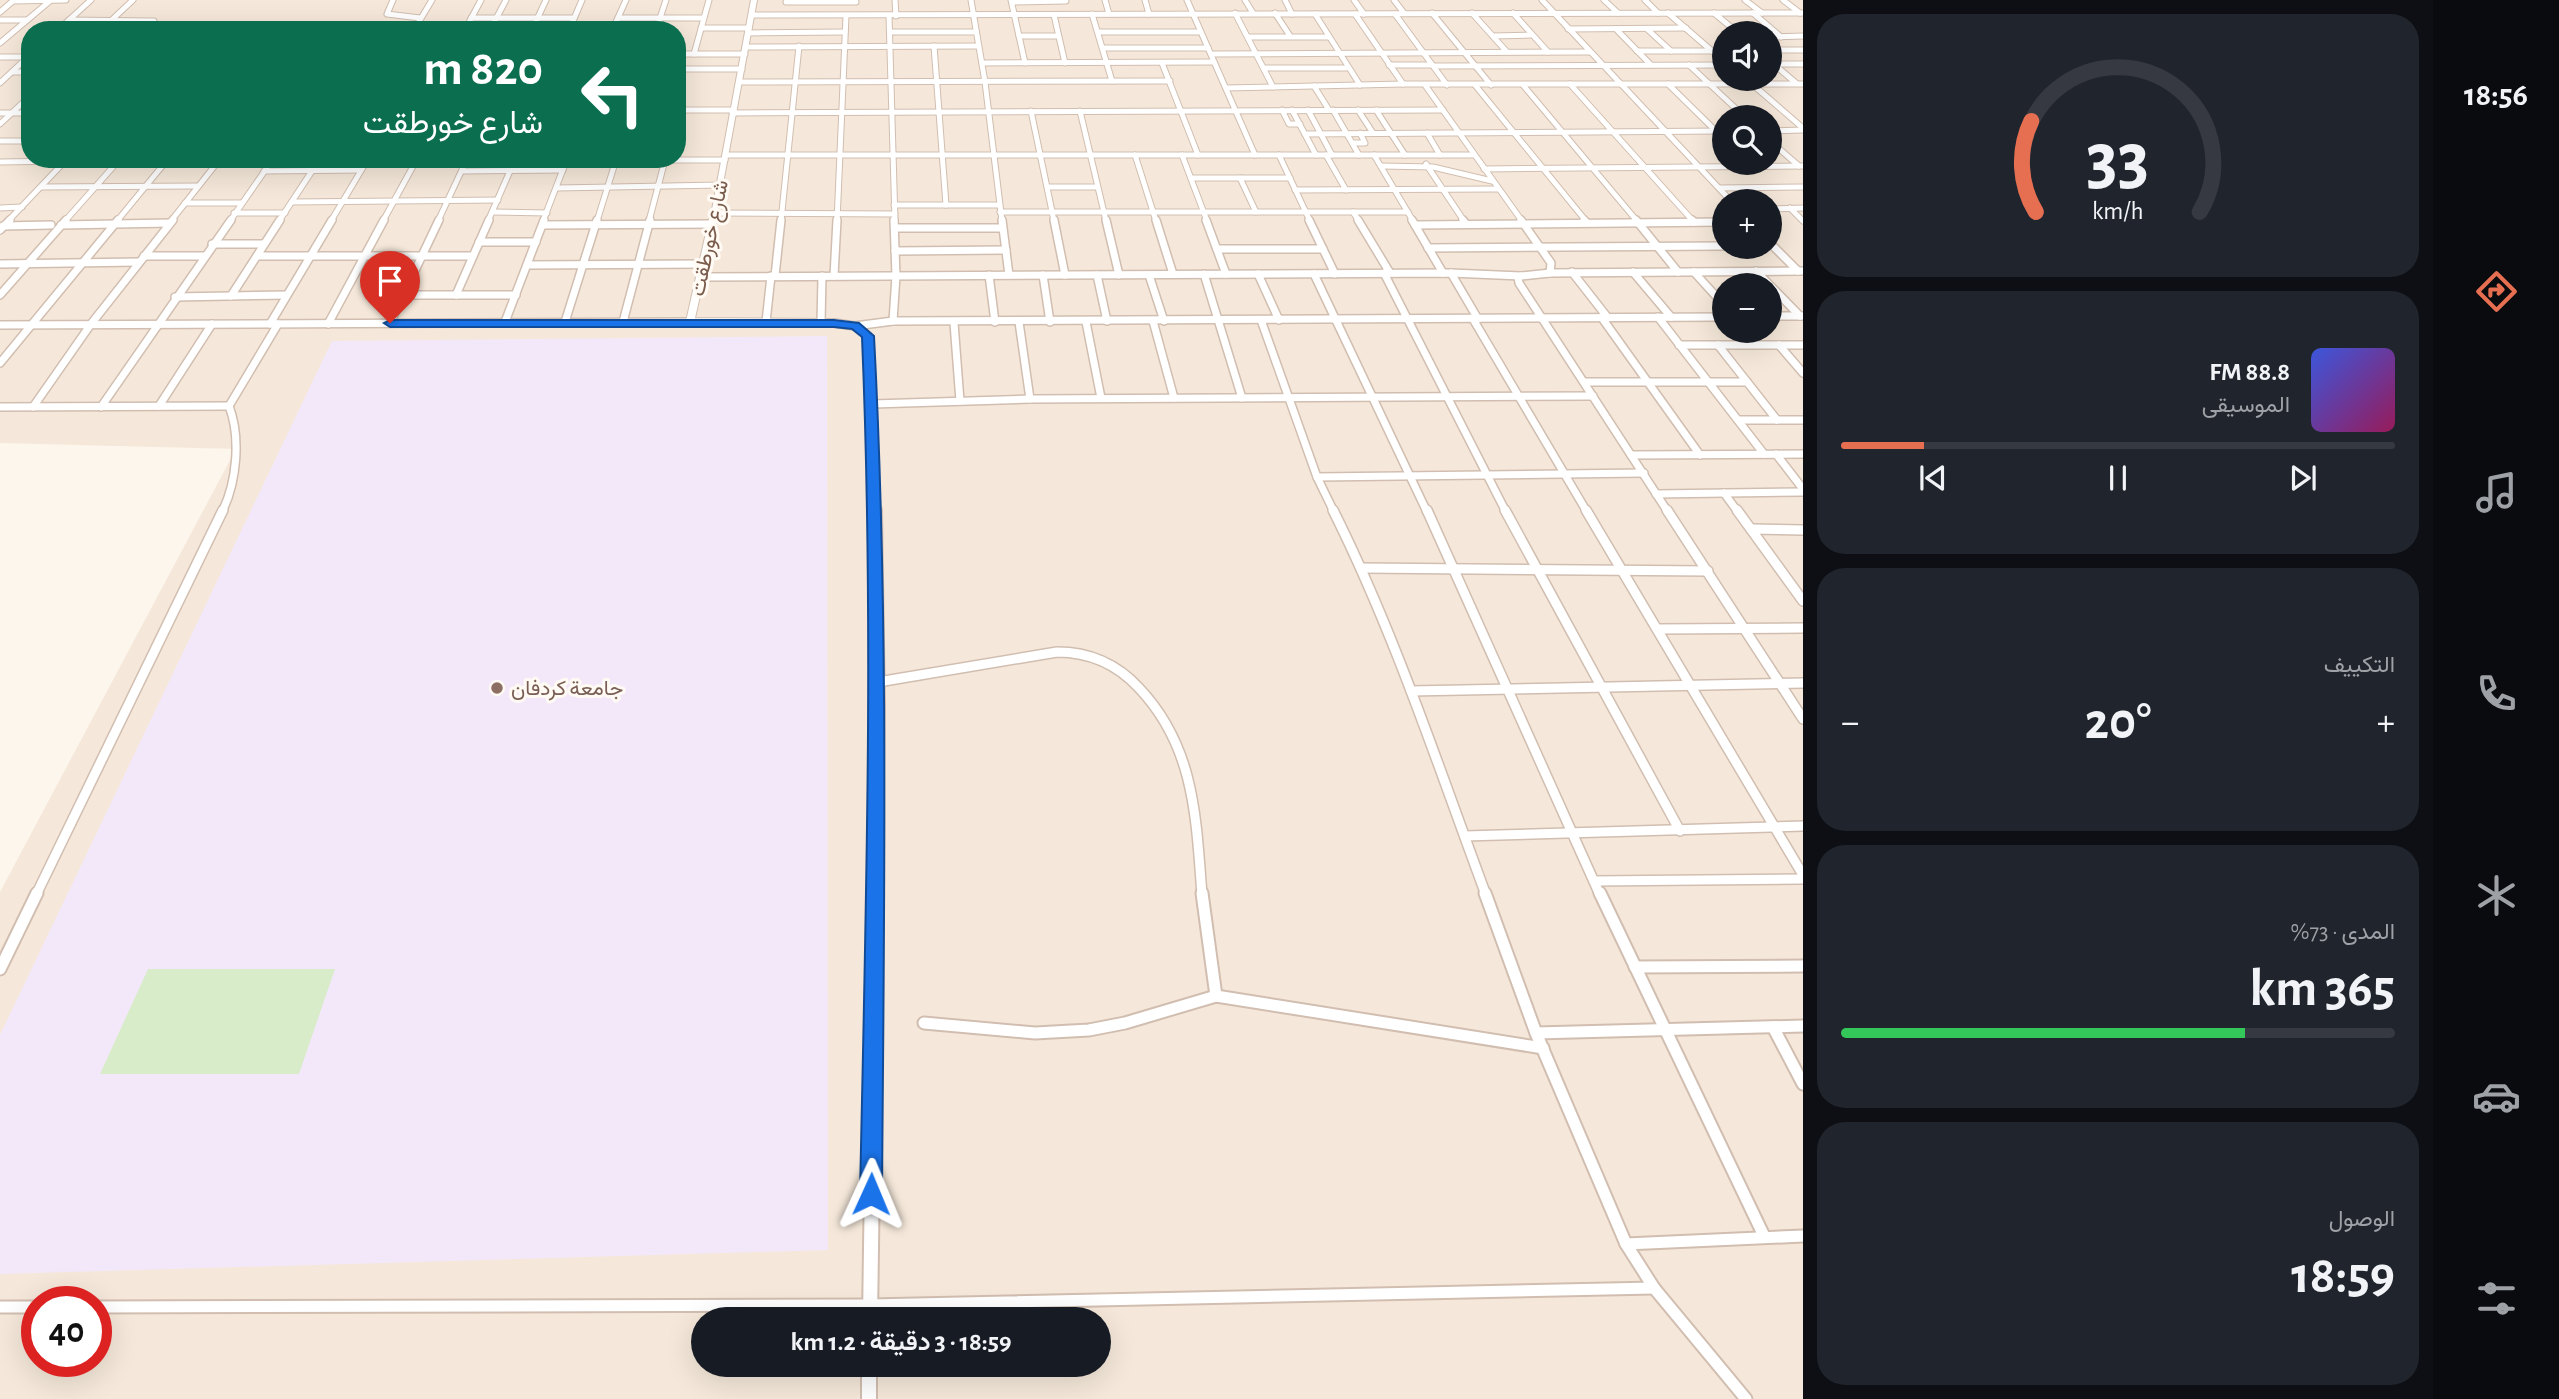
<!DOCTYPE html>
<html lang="ar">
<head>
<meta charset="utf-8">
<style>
	body { margin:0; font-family:"Alegreya Sans",Vazirmatn,sans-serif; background:#20242c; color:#f1f3f6; direction:rtl; height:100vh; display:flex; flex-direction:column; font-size:26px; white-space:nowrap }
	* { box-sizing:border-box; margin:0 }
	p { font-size:23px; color:#9ea1a6 }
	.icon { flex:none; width:38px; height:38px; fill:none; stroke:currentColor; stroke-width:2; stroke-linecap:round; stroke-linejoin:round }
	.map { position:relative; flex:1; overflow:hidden; direction:ltr }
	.panel { display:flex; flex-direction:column; gap:14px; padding:14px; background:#0d0f14; width:630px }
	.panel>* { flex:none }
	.guide { position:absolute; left:21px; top:21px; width:665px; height:147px; border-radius:28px; box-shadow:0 7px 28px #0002; direction:rtl; background:#0b6e4f; color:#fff; overflow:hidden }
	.fabs { position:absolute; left:1712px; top:21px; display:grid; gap:14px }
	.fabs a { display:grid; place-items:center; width:70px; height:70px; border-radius:50%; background:#171b24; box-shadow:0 7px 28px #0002; font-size:35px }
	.speed { position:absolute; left:21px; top:1286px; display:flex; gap:14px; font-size:35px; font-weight:700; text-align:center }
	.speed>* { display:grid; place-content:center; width:91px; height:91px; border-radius:50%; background:#171b24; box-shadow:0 7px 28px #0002; line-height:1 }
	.speed .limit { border:10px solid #d22; background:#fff; color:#111 }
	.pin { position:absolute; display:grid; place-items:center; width:60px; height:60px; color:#fff; margin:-72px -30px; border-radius:50% 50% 50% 0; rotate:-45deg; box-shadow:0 0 7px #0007 }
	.pin .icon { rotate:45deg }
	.me { position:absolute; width:77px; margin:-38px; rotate:1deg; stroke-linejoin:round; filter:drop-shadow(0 0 5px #0008) }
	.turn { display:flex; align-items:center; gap:24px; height:147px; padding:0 28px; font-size:32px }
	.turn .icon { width:91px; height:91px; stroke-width:2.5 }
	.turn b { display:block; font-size:49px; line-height:60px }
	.big { font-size:52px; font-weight:600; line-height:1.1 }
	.panel .tile { flex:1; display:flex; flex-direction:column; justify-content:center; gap:10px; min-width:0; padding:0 24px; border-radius:28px; background:#20242c }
	.panel .dial { align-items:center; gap:0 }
	.dial svg { height:182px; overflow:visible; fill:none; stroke:#363941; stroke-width:7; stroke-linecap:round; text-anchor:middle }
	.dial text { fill:#f1f3f6; stroke:none }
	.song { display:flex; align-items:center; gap:21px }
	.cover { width:84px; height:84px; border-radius:10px; background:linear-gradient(135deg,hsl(230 70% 55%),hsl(330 70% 35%)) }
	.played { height:7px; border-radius:4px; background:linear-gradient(90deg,#e76f51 15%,#363941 15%) }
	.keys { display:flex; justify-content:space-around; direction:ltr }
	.heat { display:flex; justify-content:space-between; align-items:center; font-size:38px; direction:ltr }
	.charge { height:10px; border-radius:5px; background:linear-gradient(90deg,#34c759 73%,#363941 0) }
	.trip { position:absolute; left:691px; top:1307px; width:420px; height:70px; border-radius:35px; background:#171b24; box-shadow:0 7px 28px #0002; font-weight:600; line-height:70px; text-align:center; direction:rtl }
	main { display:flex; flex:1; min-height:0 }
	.tab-bar { display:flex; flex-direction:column; width:126px; justify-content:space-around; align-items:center; background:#090b0e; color:#9ea1a6 }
	.tab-bar .icon { width:49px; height:49px }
	.tab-bar .current { color:#e76f51 }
	.tab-bar b { font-size:32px; color:#f1f3f6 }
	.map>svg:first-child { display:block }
	.residential { fill:#f5e8da; fill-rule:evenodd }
	.education { fill:#f3e8fa }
	.green { fill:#d8ecc9 }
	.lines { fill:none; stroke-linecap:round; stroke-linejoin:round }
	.minor-far3-casing { stroke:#d1beb0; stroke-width:7 }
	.minor-far2-casing { stroke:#d1beb0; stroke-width:10 }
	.minor-far1-casing { stroke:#d1beb0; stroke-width:12 }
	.minor-casing { stroke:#d1beb0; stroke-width:15 }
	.tertiary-far3-casing { stroke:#d1beb0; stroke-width:8 }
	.tertiary-far2-casing { stroke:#d1beb0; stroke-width:10 }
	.tertiary-far1-casing { stroke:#d1beb0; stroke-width:14 }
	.tertiary-casing { stroke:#d1beb0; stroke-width:18 }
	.minor-far3 { stroke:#fff; stroke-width:5 }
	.minor-far2 { stroke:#fff; stroke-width:7 }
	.minor-far1 { stroke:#fff; stroke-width:9 }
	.minor { stroke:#fff; stroke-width:11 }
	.tertiary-far3 { stroke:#fff; stroke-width:6 }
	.tertiary-far2 { stroke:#fff; stroke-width:8 }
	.tertiary-far1 { stroke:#fff; stroke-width:10 }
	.tertiary { stroke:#fff; stroke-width:14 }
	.route { fill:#1a73e8; stroke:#114b97; stroke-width:2 }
	.education-dot { fill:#8d6e63; stroke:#fffaf3; stroke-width:2.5 }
	.labels { text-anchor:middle; stroke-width:6; stroke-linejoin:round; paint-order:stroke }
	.street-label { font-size:21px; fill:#7a5c4d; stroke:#fffaf3 }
	.education-label { font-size:21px; fill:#785e54; stroke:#fffaf3; text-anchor:start }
</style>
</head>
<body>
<main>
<nav class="tab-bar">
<b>18:56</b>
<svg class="icon current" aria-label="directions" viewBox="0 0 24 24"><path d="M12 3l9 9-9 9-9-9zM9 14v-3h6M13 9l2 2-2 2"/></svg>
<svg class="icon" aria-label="music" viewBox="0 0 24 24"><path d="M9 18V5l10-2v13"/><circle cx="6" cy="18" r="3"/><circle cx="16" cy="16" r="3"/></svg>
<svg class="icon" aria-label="phone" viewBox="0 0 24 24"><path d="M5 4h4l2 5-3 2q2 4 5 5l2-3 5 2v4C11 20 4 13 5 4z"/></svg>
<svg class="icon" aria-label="climate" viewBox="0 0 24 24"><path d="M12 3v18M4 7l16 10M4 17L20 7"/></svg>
<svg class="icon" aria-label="car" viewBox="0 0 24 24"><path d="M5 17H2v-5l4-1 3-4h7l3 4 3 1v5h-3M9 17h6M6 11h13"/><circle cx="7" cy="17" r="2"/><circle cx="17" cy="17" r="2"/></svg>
<svg class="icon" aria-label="filters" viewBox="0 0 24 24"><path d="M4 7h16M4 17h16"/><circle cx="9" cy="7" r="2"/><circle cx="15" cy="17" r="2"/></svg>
</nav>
<section class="panel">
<div class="tile dial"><svg viewBox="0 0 100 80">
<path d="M14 69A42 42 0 1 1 86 69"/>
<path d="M14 69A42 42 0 0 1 12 29" stroke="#e76f51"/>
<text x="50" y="56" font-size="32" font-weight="700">33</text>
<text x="50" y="72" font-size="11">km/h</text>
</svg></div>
<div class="tile">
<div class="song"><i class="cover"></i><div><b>88.8 FM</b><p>الموسيقى</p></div></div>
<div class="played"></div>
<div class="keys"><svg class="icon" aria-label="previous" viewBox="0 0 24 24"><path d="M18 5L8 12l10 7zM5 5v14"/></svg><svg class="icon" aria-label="pause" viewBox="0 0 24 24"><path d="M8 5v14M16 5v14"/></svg><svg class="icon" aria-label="next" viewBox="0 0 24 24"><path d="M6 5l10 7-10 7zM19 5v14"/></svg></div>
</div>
<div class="tile"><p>التكييف</p>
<div class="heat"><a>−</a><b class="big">20°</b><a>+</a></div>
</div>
<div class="tile"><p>المدى · 73%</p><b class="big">365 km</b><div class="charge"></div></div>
<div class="tile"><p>الوصول</p><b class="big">18:59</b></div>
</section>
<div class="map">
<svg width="1803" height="1399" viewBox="0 0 1803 1399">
	<rect width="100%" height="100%" fill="#fdf6ec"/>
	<path class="residential" d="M0,0H1803V1399H0V892L236,449L0,443ZM30,30H677V159H30ZM1724,33H1769V79H1724ZM1724,117H1769V163H1724ZM1724,201H1769V247H1724ZM1724,285H1769V331H1724ZM37,1302H96V1362H37ZM704,1320H1099V1365H704Z"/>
	<polygon class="education" points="827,336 828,1250 0,1274 0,1035 332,341"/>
	<polygon class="green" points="148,969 335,969 299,1074 100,1074"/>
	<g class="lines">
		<g class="minor-far3-casing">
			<g id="minor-far3">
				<polyline points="393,0 387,14 420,18"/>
				<polyline points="895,0 896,16"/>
				<polyline points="971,0 985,82 1002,221"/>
				<polyline points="1011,0 1025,63"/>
				<polyline points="1105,0 1109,14"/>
				<polyline points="1145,0 1149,14"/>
				<polyline points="1187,0 1255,155"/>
				<polyline points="1245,0 1253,13"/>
				<polyline points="1285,0 1292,14"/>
				<polyline points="1354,0 1364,14"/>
				<polyline points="1394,0 1404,13"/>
				<polyline points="1542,0 1731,201"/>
				<polyline points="1604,0 1618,13"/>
				<polyline points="1645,0 1658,13"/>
				<polyline points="1745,0 1762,13"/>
				<polyline points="1783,0 1800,13"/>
				<polyline points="14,1 66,0"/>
				<polyline points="786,2 856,2"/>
				<polyline points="1012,2 1066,1"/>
				<polyline points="0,12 14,0"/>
				<polyline points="1235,13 1273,87"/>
				<polyline points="1275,13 1290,36"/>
				<polyline points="1432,13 1491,85"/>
				<polyline points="1472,13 1507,52"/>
				<polyline points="1513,13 1548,52"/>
				<polyline points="1668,13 1712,51"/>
				<polyline points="1714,13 1738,33"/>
				<polyline points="1753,13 1781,37"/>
				<polyline points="1092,14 1112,81"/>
				<polyline points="1315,14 1360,85"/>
				<polyline points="1355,14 1403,84"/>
				<polyline points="1395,14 1447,85"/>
				<polyline points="752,15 1803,13"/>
				<polyline points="1054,15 1065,63"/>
				<polyline points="889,16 895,221"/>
				<polyline points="471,18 574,18"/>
				<polyline points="618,18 703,18"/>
				<polyline points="0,20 27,20"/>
				<polyline points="69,20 154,21 146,30"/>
				<polyline points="573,21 582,0"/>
				<polyline points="616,22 626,0"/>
				<polyline points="572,26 614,25"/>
				<polyline points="701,28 749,28"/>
				<polyline points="1568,29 1686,28"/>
				<polyline points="1616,29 1651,65"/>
				<polyline points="1647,29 1671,51"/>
				<polyline points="58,30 91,0"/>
				<polyline points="101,30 133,0"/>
				<polyline points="414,30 432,0"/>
				<polyline points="465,30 481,0"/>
				<polyline points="490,30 506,0"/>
				<polyline points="532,30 546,0"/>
				<polyline points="656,30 666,0"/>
				<polyline points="890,32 976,32"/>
				<polyline points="1098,32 1200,32"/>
				<polyline points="748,33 845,32"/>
				<polyline points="1019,36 1058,36"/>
				<polyline points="1493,36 1531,35"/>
				<polyline points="1248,37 1329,37"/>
				<polyline points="1769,37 1803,36"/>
				<polyline points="0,43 51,0"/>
				<polyline points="934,46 946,205"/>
				<polyline points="745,47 978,46"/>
				<polyline points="1104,48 1208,48"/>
				<polyline points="1769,50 1803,50"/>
				<polyline points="1637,51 1724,51"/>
				<polyline points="677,54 745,54"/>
				<polyline points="694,54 709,0"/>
				<polyline points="1211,54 1590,52"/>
				<polyline points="0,57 28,57"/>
				<polyline points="1769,60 1796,83"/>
				<polyline points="982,63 1214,62"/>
				<polyline points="1162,63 1198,155"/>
				<polyline points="1771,64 1803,64"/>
				<polyline points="1389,65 1432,65"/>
				<polyline points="1689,65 1745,117"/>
				<polyline points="1433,66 1724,65"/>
				<polyline points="1264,68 1347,68"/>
				<polyline points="677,69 742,69"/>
				<polyline points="12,72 30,72"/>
				<polyline points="740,82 1170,81"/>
				<polyline points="0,83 30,55"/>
				<polyline points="1570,84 1693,221"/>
				<polyline points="1668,84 1724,139"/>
				<polyline points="1752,84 1803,128"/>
				<polyline points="1425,85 1522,221"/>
				<polyline points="1475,85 1586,221"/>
				<polyline points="1523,85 1637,221"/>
				<polyline points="1314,86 1329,110"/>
				<polyline points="1226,88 1403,84 1803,84"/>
				<polyline points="677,110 734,110"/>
				<polyline points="1282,110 1289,124 1300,124"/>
				<polyline points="1292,110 1316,155"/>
				<polyline points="1308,110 1332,155"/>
				<polyline points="1333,110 1359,155"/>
				<polyline points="1358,110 1373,133"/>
				<polyline points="1376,110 1405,155"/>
				<polyline points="1031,111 1054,221"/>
				<polyline points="1080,111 1106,221"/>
				<polyline points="0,113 30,113"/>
				<polyline points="732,113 1443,110"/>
				<polyline points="0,124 30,96"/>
				<polyline points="1769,131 1803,130"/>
				<polyline points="1427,133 1440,155"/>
				<polyline points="1305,134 1724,131"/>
				<polyline points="1769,140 1799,166"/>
				<polyline points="0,141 30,141"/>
				<polyline points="1353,143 1365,143 1360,133"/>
				<polyline points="726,155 1474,155"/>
				<polyline points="1135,155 1156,221"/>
				<polyline points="1182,155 1207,221"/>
				<polyline points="1279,155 1310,221"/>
				<polyline points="1326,155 1346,190"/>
				<polyline points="1374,155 1413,221"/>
				<polyline points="567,160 725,160"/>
				<polyline points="0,162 65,161"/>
				<polyline points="1426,164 1464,221"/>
				<polyline points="1381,166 1433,167 1492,181"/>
				<polyline points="1484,169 1803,166"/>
				<polyline points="264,171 361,170"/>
				<polyline points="462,171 563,170"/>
				<polyline points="1191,178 1290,178"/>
				<polyline points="1240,178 1256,212"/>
				<polyline points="41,187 198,186"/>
				<polyline points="1049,187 1097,187"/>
				<polyline points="557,188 721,185"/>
				<polyline points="1719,188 1803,187"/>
				<polyline points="1295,190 1498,189"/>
				<polyline points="292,202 498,200"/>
				<polyline points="185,203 241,203"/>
				<polyline points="894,205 999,205"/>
				<polyline points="0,208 22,207"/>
				<polyline points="1790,208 1803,221"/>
				<polyline points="1769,209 1803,208"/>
				<polyline points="492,212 547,213"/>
				<polyline points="1000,212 1408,212"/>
				<polyline points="1353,212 1359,221"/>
				<polyline points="234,213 285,213"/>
				<polyline points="715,213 895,214"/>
				<polyline points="8,221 67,159"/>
				<polyline points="65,221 120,159"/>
				<polyline points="117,221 168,159"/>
				<polyline points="171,221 220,159"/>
				<polyline points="230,221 273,159"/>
				<polyline points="279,221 312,171"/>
				<polyline points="331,221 368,159"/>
				<polyline points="383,221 417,159"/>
				<polyline points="438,221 467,159"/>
				<polyline points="488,221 510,171"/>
				<polyline points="543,221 567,159"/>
				<polyline points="597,221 616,160"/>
				<polyline points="649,221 665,160"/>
				<polyline points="781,221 799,46"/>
				<polyline points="837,221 846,16"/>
			</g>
		</g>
		<g class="minor-far2-casing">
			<g id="minor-far2">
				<polyline points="1002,220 1009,275"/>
				<polyline points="1054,220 1065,275"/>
				<polyline points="1106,220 1119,275"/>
				<polyline points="1156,220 1173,274"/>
				<polyline points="1206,220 1226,274"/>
				<polyline points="1309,220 1335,274"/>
				<polyline points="1358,220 1390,273"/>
				<polyline points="1412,220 1443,273"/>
				<polyline points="1463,220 1466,224"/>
				<polyline points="1521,220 1551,263 1550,273"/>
				<polyline points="1584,220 1586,222"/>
				<polyline points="1636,220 1678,272"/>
				<polyline points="1692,220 1694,222"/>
				<polyline points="61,225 170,223"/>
				<polyline points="543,225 712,224"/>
				<polyline points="1415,225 1724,222"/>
				<polyline points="3,226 51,225"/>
				<polyline points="895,228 1002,228"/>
				<polyline points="0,230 10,220"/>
				<polyline points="479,242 536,242"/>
				<polyline points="1769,242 1798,271"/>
				<polyline points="212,244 263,244"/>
				<polyline points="1428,248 1724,246"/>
				<polyline points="1217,249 1323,249"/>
				<polyline points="895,251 1006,250"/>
				<polyline points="144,256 204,256"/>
				<polyline points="257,256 473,256"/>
				<polyline points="0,264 139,262"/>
				<polyline points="527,265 703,264"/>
				<polyline points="1756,271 1800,316"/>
				<polyline points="1572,272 1608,318"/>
				<polyline points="1633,272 1671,317"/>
				<polyline points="1694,272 1724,305"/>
				<polyline points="1384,273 1506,512"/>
				<polyline points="1451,273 1478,319"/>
				<polyline points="1204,274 1242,398"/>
				<polyline points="1258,274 1279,320"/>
				<polyline points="1314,274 1427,512"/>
				<polyline points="989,275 995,322"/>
				<polyline points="1043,275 1050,322"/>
				<polyline points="1097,275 1107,321"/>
				<polyline points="1149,275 1164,321"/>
				<polyline points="775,276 781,220"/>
				<polyline points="834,276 837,220"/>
				<polyline points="1521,276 1518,277 1519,283 1668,512"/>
				<polyline points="701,277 1451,273 1521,276 1550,273 1803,271"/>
				<polyline points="0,295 66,220"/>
				<polyline points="404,295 516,295"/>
				<polyline points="456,295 489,220"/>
				<polyline points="231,296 280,220"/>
				<polyline points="175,297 286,295"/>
				<polyline points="1769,316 1802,316"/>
				<polyline points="1658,317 1764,454"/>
				<polyline points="1602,318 1700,455"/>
				<polyline points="1473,319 1587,512"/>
				<polyline points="1261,320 1317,477 1334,512"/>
				<polyline points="893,321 896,276 894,220"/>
				<polyline points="1153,321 1174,398"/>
				<polyline points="505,322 544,220"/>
				<polyline points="565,322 597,220"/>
				<polyline points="623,322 650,220"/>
				<polyline points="766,322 771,276"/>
				<polyline points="1019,322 1030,399"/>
				<polyline points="1086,322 1101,398"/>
				<polyline points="390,323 439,220"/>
				<polyline points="821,323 822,276"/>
				<polyline points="954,323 960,401"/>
				<polyline points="270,324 332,220"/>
				<polyline points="328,324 384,220"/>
				<polyline points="0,325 690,322"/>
				<polyline points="855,326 893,321 1724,317"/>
				<polyline points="1679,345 1803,345"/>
				<polyline points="1718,345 1777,420"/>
				<polyline points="1779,345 1803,373"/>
				<polyline points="0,363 118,220"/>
				<polyline points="1584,382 1747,382"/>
				<polyline points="873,404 1030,399 1593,396"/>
				<polyline points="159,406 212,324"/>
				<polyline points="229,406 278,324"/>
				<polyline points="0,407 229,406"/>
				<polyline points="33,407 91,324 173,220"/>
				<polyline points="101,407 231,220"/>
				<polyline points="1738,420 1803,420"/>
				<polyline points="1776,454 1803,489"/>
				<polyline points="1631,455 1803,454"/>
				<polyline points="1317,477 1644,473"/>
				<polyline points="1724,493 1738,512"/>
				<polyline points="1656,494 1803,492"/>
				<path d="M222,512C237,482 241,437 229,406"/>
			</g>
		</g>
		<g class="minor-far1-casing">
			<g id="minor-far1">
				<path d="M1333,510C1395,634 1438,766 1486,895"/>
				<polyline points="1427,510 1600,895"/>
				<polyline points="1505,510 1680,831"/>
				<polyline points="1586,510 1803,875"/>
				<polyline points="1667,510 1803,719"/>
				<polyline points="1737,510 1803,601"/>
				<polyline points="1751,529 1803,530"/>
				<polyline points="1362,568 1708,571"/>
				<polyline points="1658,629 1803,628"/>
				<path d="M878,682L1057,652C1089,652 1117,664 1139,688C1195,747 1196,818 1202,895"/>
				<polyline points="1411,691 1803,683"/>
				<polyline points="1465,836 1803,826"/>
				<polyline points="1594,881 1803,879"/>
				<polyline points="36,895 223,510"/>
			</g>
		</g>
		<g class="minor-casing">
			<g id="minor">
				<polyline points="1202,893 1216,996"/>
				<polyline points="1485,893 1536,1033 1626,1244 1654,1288 1746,1399"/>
				<polyline points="1600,893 1764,1236"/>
				<polyline points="1635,967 1803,966"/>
				<polyline points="0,969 37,893"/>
				<polyline points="924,1023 1035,1033 1089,1030 1125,1023 1216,996 1543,1048"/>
				<polyline points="1773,1027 1803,1084"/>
				<polyline points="1536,1033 1803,1026"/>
				<polyline points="1626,1244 1803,1236"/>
				<polyline points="0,1307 37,1307"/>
				<polyline points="96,1307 870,1305 1654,1288"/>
			</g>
		</g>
		<g class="tertiary-far3-casing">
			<polyline id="tertiary-far3" points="713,221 754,0"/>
		</g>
		<g class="tertiary-far2-casing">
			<polyline id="tertiary-far2" points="713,220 690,322 834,323 855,326 868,336 876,512"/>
		</g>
		<g class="tertiary-far1-casing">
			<polyline id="tertiary-far1" points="876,510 879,705 876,895"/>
		</g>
		<g class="tertiary-casing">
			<g id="tertiary">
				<polyline points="870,1320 876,893"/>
				<polyline points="869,1365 869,1399"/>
			</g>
		</g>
		<use href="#minor-far3" class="minor-far3"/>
		<use href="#minor-far2" class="minor-far2"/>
		<use href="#minor-far1" class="minor-far1"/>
		<use href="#minor" class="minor"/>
		<use href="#tertiary-far3" class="tertiary-far3"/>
		<use href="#tertiary-far2" class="tertiary-far2"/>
		<use href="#tertiary-far1" class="tertiary-far1"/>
		<use href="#tertiary" class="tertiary"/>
	</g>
	<path class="route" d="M834,320L859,323L874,336C889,622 884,908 882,1194L879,1201L871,1204L864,1201L860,1194C866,908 874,623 862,337L852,329L834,327H390L384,323L390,320Z"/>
	<circle class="education-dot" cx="497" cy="688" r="7"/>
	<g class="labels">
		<g class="street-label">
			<text transform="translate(709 238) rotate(-78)" y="7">شارع خورطقت</text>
		</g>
		<g class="education-label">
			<text x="511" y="695">جامعة كردفان</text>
		</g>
	</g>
</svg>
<div class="fabs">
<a><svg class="icon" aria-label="sound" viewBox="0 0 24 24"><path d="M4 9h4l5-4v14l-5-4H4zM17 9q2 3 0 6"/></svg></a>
<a><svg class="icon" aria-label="search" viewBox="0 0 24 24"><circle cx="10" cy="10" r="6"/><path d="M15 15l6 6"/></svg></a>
<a>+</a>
<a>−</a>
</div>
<div class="speed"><div class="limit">40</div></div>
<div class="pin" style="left:390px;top:323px;background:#d93025"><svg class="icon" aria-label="arrive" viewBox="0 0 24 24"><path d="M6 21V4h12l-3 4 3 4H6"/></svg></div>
<svg class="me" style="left:871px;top:1194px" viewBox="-20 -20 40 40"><path d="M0-17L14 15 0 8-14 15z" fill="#1a73e8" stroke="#fff" stroke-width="4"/></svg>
<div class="trip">18:59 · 3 دقيقة · 1.2 km</div>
<div class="guide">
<div class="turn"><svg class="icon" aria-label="left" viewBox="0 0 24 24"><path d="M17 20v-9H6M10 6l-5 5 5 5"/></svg><div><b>820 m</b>شارع خورطقت</div></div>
</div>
</div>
</main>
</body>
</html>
